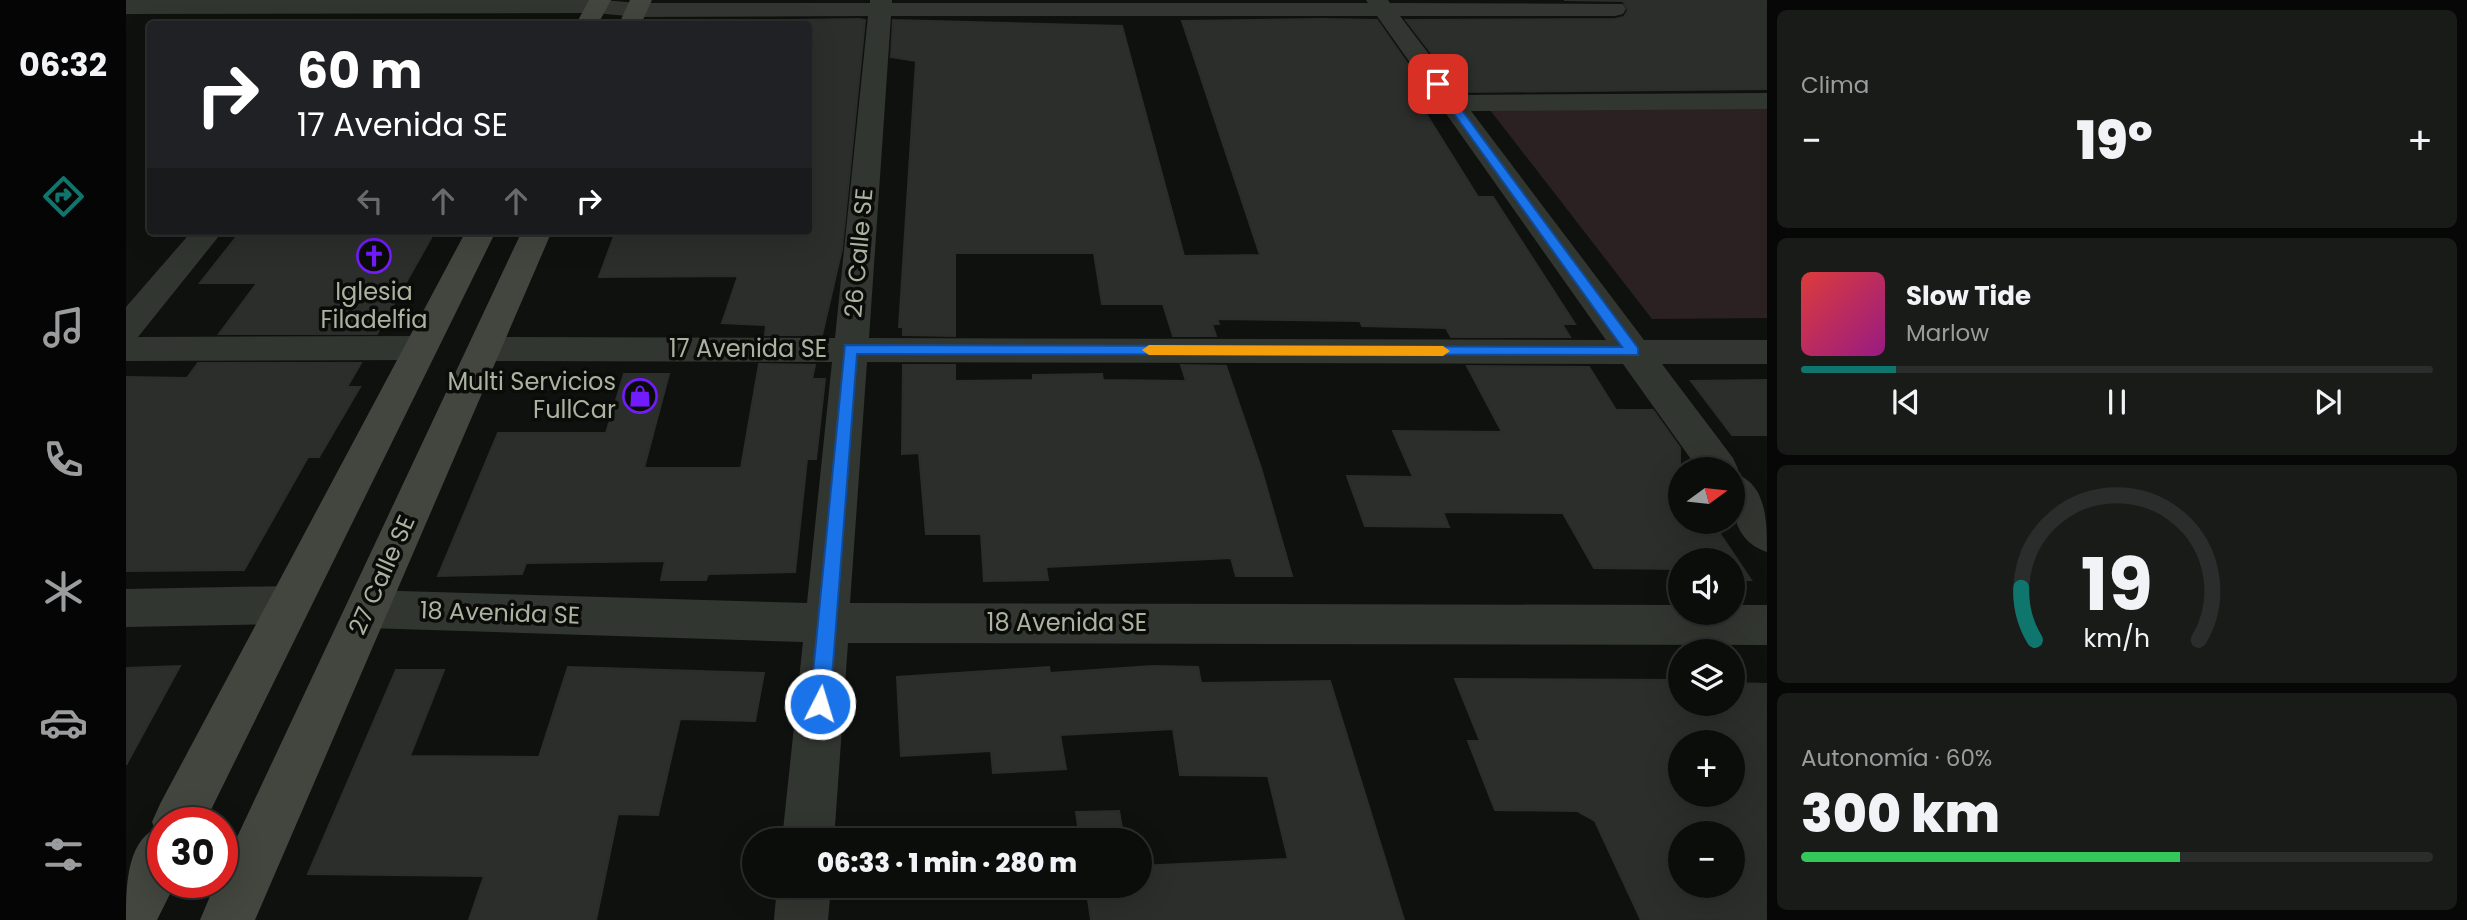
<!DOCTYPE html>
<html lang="es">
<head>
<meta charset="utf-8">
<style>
	body { margin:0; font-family:Poppins,sans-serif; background:#191b19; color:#f1f3f6; height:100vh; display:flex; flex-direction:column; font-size:26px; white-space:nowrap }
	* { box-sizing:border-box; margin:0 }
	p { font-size:23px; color:#9a9c9d }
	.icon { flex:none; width:38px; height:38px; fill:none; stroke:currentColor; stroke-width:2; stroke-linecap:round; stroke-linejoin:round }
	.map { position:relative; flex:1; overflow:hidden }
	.details { display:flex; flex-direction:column; gap:10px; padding:10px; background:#060706; width:700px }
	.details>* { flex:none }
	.hud { position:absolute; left:21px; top:21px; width:665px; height:214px; border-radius:7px; box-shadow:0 7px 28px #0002,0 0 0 2px #2b2d2c; background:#202124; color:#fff; overflow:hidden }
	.needle { width:46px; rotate:75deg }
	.tools { position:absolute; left:1542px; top:457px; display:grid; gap:14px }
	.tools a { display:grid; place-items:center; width:77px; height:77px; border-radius:50%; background:#0b0d0b; box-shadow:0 7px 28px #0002,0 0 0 2px #2b2d2c; font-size:35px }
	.speed { position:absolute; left:21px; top:807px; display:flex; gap:14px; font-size:35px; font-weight:700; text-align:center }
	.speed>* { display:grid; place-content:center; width:91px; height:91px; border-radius:50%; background:#0b0d0b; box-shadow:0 7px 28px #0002,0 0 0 2px #2b2d2c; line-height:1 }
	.speed .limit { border:10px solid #d22; background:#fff; color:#111 }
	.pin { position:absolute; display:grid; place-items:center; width:60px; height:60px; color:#fff; margin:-30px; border-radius:14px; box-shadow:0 4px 10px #0006 }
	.me { position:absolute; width:77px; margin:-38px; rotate:5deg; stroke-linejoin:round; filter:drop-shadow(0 0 5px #0008) }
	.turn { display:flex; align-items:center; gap:24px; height:147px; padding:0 35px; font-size:32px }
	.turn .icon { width:91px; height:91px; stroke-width:2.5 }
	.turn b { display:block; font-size:49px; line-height:60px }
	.lanes { display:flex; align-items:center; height:66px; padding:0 35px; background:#0003; justify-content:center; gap:35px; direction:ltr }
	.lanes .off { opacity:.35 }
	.big { font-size:52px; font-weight:800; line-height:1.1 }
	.details .widget { flex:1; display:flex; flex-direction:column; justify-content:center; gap:10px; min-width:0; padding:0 24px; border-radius:10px; background:#191b19 }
	.details .dial { align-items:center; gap:0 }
	.dial svg { height:182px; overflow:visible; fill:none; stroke:#2b2d2c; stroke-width:7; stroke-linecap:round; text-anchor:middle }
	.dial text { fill:#f1f3f6; stroke:none }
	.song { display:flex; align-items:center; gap:21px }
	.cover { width:84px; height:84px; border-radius:10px; background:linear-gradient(135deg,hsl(0 70% 55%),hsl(310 70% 35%)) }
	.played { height:7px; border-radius:4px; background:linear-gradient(90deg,#0f766e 15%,#2b2d2c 15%) }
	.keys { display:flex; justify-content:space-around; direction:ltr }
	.heat { display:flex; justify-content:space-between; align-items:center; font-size:38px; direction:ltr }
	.charge { height:10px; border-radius:5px; background:linear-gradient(90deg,#34c759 60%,#2b2d2c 0) }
	.trip { position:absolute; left:616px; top:828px; width:410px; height:70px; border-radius:35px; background:#0b0d0b; box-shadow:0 7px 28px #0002,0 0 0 2px #2b2d2c; font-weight:800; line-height:70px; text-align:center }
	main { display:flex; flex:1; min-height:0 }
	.menu { display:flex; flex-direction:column; width:126px; justify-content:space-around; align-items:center; background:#040504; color:#9a9c9d }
	.menu .icon { width:49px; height:49px }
	.menu .on { color:#0f766e }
	.menu b { font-size:32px; color:#f1f3f6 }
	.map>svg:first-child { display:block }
	.green { fill:#2b2022 }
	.building { fill:#2b2e2a; stroke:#2a2d29; stroke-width:2; fill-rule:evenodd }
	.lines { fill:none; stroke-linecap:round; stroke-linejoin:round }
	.street { fill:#323630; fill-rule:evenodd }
	.secondary { fill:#42463e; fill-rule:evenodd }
	.route { fill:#1a73e8; stroke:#114b97; stroke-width:2 }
	.slow { fill:#f59e0b }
	.labels { text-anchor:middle; stroke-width:7; stroke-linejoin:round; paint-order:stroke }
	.street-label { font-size:24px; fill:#aab39f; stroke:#0b0b0a }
	.poi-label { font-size:24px; fill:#aab39f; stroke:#0b0b0a }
</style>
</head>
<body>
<main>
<nav class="menu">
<b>06:32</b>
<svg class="icon on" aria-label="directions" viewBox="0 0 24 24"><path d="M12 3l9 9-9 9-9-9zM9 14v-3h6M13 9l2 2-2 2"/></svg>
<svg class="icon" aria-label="music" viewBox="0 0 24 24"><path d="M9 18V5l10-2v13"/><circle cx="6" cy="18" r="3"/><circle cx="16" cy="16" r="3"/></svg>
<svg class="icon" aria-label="phone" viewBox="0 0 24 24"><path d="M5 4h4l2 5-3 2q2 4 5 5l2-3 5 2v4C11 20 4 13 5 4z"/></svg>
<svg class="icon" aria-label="climate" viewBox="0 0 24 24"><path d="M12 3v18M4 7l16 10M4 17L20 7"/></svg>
<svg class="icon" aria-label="car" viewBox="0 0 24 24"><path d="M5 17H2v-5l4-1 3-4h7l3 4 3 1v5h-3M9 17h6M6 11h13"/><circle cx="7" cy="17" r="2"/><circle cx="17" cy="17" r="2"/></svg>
<svg class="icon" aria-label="filters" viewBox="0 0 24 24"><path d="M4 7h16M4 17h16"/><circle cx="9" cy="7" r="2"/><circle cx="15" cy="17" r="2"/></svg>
</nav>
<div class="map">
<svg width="1641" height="920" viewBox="0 0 1641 920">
	<rect width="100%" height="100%" fill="#0f110f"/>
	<polygon class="green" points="1641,108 1641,318 1526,319 1364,110"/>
	<g class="building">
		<polygon points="1438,0 1641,0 1641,89 1335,92 1280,20 1489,19 1498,17 1502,10 1497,1"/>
		<polygon points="733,19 739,20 716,249 696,335 639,335 640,325 596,323 612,276 473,277 490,231 682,231 682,24 665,24 665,20"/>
		<polygon points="1196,19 1251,20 1302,93 1287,93 1352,197 1367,197 1449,324 1436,324 1444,337 1325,337 1320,328 1236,326 1234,321 1091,319 1093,324 1086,324 1090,336 1047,336 1037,304 976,304 968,253 829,253 829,336 777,335 777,327 773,327 790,61 765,57 767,20 996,26 1058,256 1134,255 1056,21"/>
		<polygon points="115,231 309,231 251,334 93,334 131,283 74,283"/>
		<polygon points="72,363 235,363 221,387 234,387 193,457 182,457 118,570 0,571 0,377 61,378"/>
		<polygon points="633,364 689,365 686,379 699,379 690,459 681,459 669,572 582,574 580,580 535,580 539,561 400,563 396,574 312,576 372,433 480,433 498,374 543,374 518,468 615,468"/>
		<polygon points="777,365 829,365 829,381 907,380 907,375 976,374 977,380 1060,381 1055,365 1100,366 1135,468 1166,576 1110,576 1105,558 920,567 922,580 858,581 855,534 800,534 793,453 776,454"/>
		<polygon points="1341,366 1463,367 1490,410 1527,410 1554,448 1554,522 1586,522 1625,580 1606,580 1606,560 1554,560 1554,569 1468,568 1437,513 1317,512 1323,527 1239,526 1221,476 1287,477 1267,431 1376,432"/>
		<polygon points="1641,380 1641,435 1606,435 1565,381"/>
		<polygon points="54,666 0,765 0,668"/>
		<polygon points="1027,666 1072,667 1075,683 1204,681 1278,920 965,920 960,886 1013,886 1013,866 1162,859 1142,776 1054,775 1047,729 934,735 940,769 867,773 865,751 775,756 771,677 923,667 924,673"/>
		<polygon points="442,667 638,673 629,721 554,719 532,815 492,814 470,920 343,920 358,876 182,874 270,670 318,670 284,756 413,757"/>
		<path d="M1329,679L1554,680V704H1606V683L1641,684V920H1515L1469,821L1451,811L1369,810L1342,741H1354ZM1554,742H1606V794H1554ZM1554,833H1606V886H1554Z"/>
		<polygon points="993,811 998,840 954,840 950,812"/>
	</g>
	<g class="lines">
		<g class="street">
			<path d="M0,0H477L511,3H744V0H766V3H1242L1240,0H1262L1264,3L1497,4L1500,9L1497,14L1489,16H1274L1334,95L1641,93V109L1345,111L1518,340H1641V364H1536L1607,458L1612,469L1610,474C1641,485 1641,522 1641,552C1603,539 1606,503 1606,469H1572L1497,364L741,362L724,603L1554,605V612H1606V605H1641V645L722,643L708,840H656L677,642L241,628L226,623L219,609L226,595L241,590L681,603L706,362L358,361L346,357L341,349L346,341L358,337L709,338L742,16L511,17L470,13L0,14ZM765,16H1251L1480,340L743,338Z"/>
			<polygon points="66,231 97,231 12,337 295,336 307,340 312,348 307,356 295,360 0,361 0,307"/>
			<polygon points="163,586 178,592 185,605 178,618 163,624 0,627 0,589"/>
			<polygon points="651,886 705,886 702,920 648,920"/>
		</g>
		<g class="secondary">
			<polygon points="463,0 485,0 472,24 450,24"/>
			<polygon points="504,0 526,0 515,24 493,24"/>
			<path d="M340,231H370L79,822H37V882H50L31,920H0C0,890 0,843 29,829L26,822L34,804Z"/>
			<polygon points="396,231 426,231 129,920 74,920 90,882 96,882 96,869"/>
		</g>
	</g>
	<polygon class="route" points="1308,82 1315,82 1512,348 1512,355 731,354 704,704 701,711 694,713 687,711 684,704 719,345 1496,347 1308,86"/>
	<polygon class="slow" points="1023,345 1317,346 1324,351 1317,356 1023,355 1016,350"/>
	<defs>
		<g id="church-ring" transform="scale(1.75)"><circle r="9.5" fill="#0b0b0a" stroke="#721bfd" stroke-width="1.5"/><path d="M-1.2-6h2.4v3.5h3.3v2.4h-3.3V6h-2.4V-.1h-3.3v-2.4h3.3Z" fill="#721bfd"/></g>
		<g id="shop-ring" transform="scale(1.75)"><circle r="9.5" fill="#0b0b0a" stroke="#721bfd" stroke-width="1.5"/><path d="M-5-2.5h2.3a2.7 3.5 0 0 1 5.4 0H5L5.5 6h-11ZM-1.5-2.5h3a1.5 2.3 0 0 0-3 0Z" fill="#721bfd"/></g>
	</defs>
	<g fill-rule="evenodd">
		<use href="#church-ring" x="248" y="256"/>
		<use href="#shop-ring" x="514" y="396"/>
	</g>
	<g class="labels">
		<g class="street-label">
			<text transform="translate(733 253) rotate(-85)" y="8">26 Calle SE</text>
			<text x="622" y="357">17 Avenida SE</text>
			<text transform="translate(256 575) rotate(-66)" y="8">27 Calle SE</text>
			<text transform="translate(374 613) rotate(2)" y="8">18 Avenida SE</text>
			<text x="941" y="631">18 Avenida SE</text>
		</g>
		<g class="poi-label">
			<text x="248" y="300">Iglesia<tspan x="248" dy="28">Filadelfia</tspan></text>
			<text x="490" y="390" text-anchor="end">Multi Servicios<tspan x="490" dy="28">FullCar</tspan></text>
		</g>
	</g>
</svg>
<div class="tools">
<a><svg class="needle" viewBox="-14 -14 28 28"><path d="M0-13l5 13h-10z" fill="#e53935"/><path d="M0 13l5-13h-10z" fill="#9a9c9d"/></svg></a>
<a><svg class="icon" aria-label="sound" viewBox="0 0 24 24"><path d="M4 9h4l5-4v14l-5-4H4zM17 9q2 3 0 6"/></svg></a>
<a><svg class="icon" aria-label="layers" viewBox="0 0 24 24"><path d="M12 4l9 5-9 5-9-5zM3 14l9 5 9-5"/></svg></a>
<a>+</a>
<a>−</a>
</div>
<div class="speed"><div class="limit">30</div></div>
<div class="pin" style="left:1312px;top:84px;background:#d93025"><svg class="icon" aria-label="arrive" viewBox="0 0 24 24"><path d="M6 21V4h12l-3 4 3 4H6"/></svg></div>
<svg class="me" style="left:694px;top:704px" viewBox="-20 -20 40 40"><circle r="17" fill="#1a73e8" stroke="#fff" stroke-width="3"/><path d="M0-11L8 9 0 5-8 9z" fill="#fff"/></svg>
<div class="trip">06:33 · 1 min · 280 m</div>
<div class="hud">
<div class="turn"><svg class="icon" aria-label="right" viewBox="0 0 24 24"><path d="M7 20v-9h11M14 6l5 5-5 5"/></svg><div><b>60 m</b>17 Avenida SE</div></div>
<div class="lanes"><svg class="icon off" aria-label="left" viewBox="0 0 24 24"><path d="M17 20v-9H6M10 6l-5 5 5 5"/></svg><svg class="icon off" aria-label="ahead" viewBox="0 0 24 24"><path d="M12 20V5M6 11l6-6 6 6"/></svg><svg class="icon off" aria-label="ahead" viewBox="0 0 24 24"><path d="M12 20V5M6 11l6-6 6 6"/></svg><svg class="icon" aria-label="right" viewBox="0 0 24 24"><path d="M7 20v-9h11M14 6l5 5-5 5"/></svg></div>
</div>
</div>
<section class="details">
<div class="widget"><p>Clima</p>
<div class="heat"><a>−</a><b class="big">19°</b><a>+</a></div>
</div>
<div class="widget">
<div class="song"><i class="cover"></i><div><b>Slow Tide</b><p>Marlow</p></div></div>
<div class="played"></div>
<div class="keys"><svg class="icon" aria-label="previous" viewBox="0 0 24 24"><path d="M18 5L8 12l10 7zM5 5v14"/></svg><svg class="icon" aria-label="pause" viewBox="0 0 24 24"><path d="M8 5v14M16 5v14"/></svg><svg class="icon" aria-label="next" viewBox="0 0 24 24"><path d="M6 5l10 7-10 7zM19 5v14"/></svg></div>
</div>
<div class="widget dial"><svg viewBox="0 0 100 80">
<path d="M14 69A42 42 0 1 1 86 69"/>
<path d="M14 69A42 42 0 0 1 8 46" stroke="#0f766e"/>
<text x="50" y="56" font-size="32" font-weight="700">19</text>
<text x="50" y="72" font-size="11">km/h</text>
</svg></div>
<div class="widget"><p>Autonomía · 60%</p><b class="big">300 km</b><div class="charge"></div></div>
</section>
</main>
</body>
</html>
